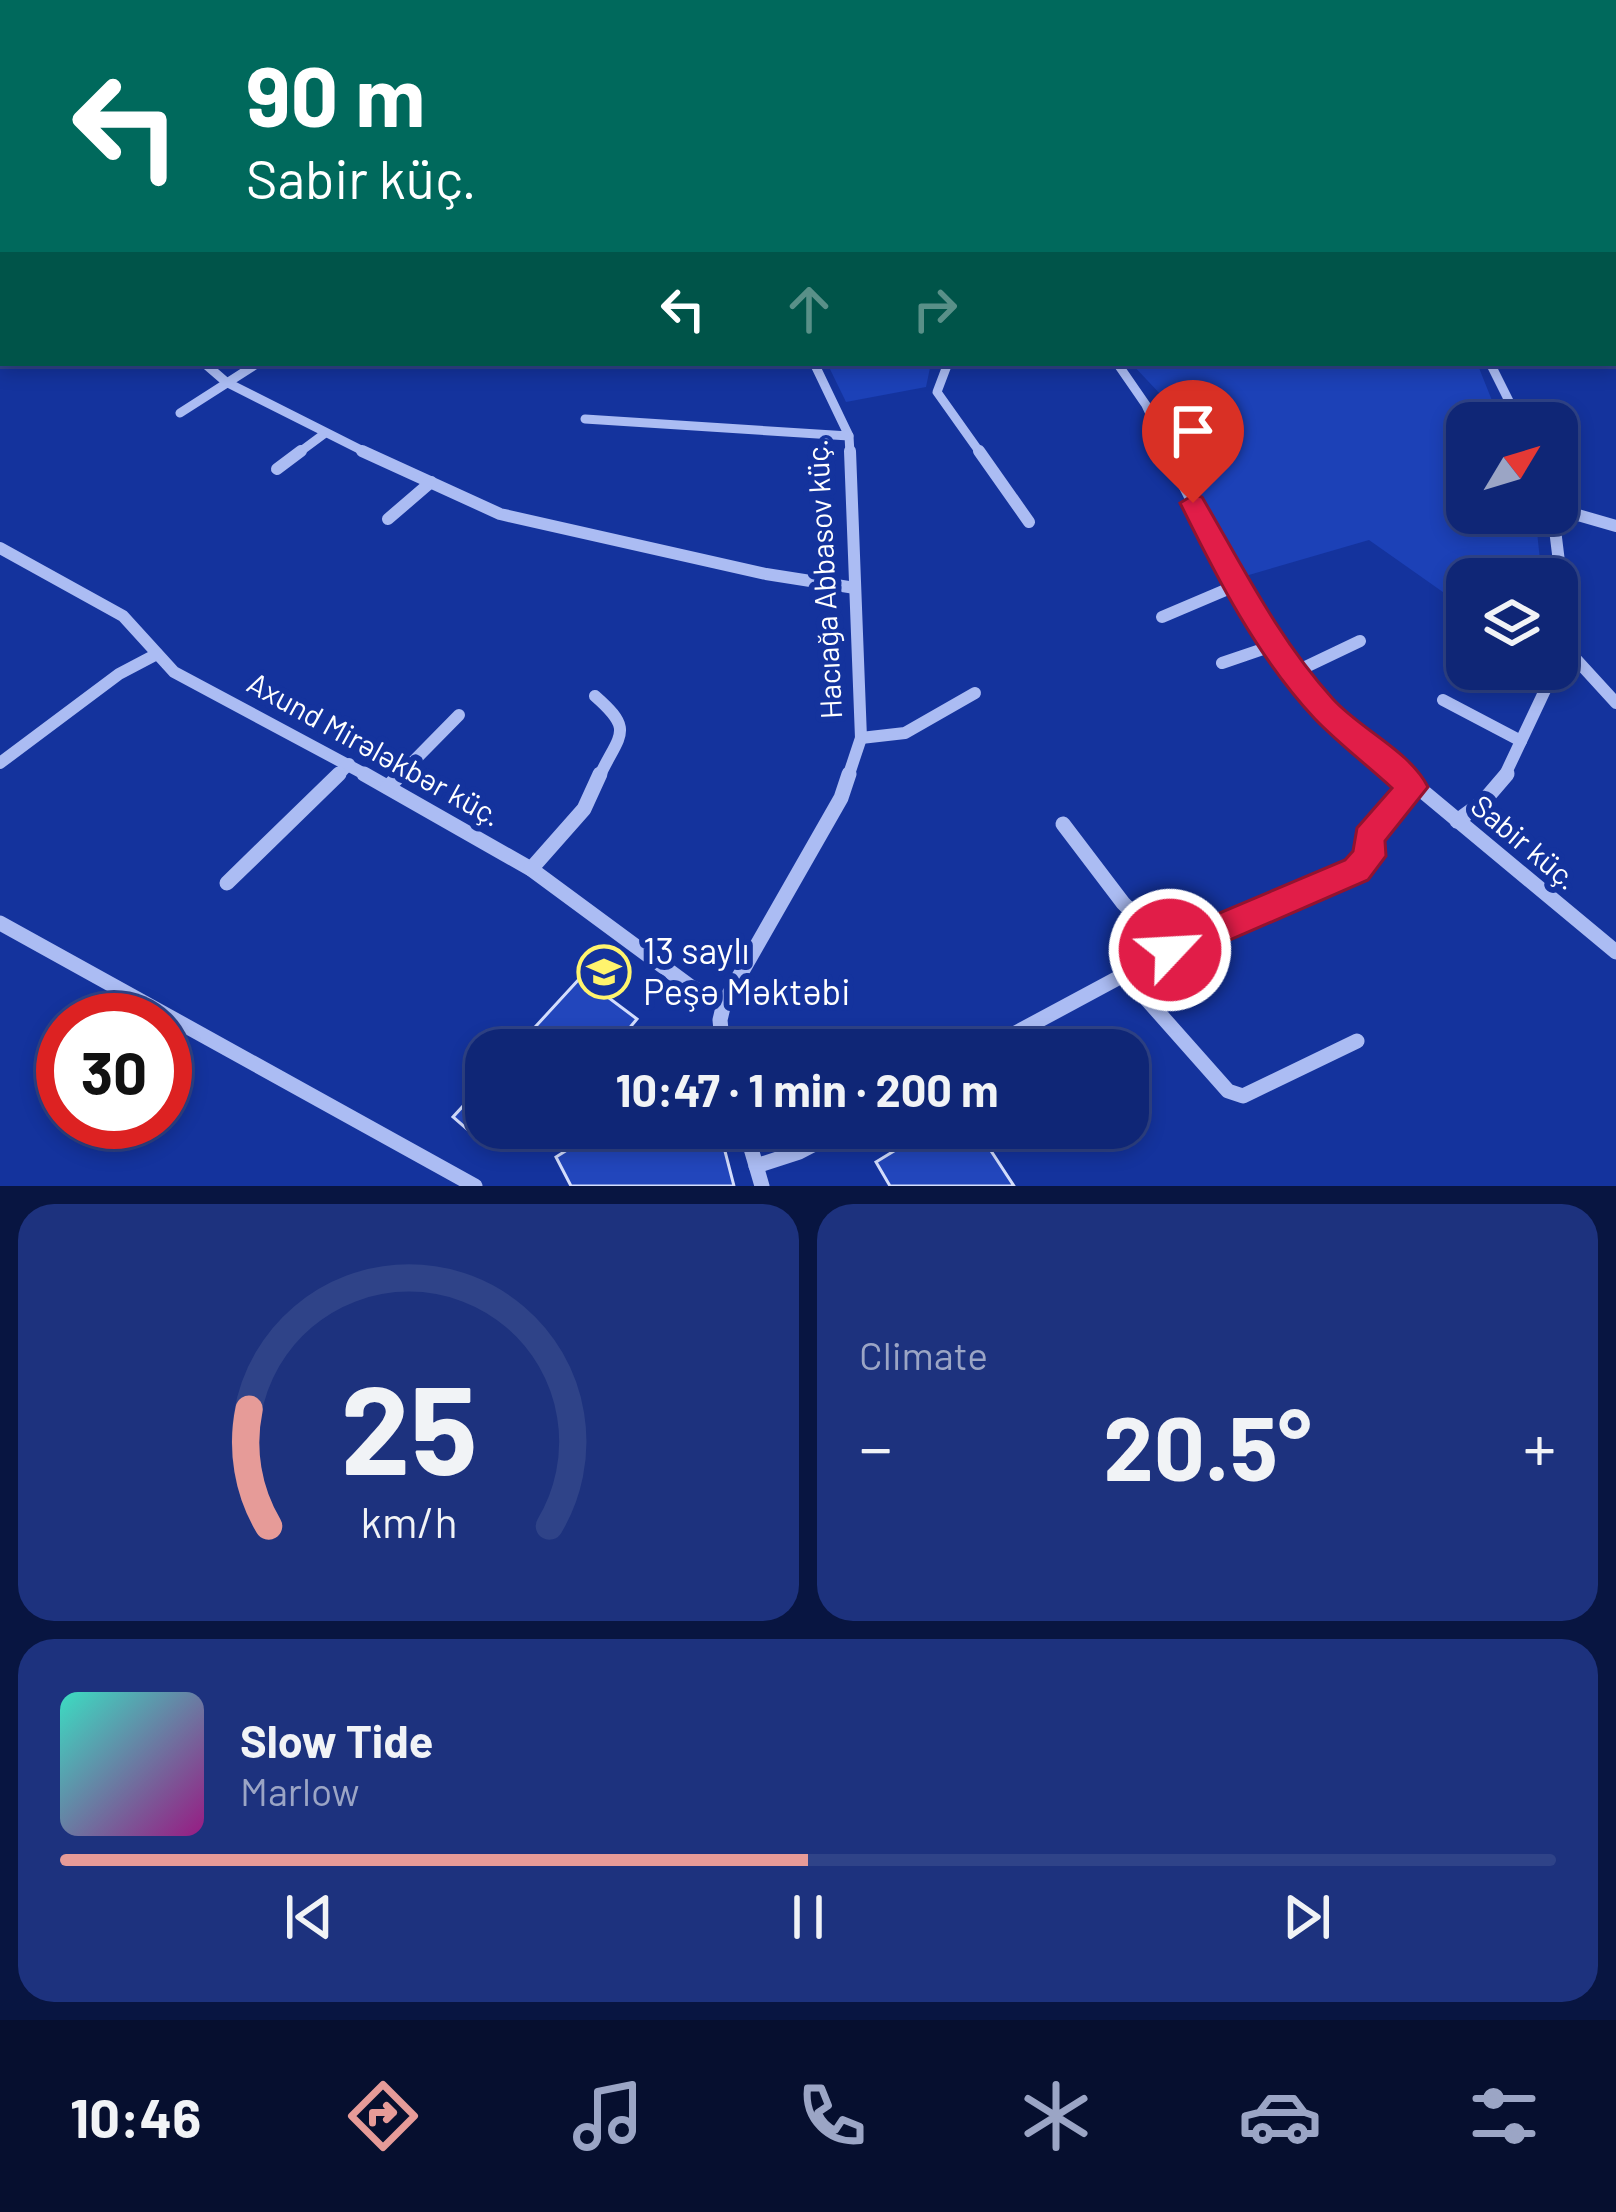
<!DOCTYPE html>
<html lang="en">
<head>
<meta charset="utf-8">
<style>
	body { margin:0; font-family:Barlow,sans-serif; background:#1d327e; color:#f1f3f6; height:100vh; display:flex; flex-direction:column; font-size:45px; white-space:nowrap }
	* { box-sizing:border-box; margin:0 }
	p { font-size:39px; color:#9ba5c5 }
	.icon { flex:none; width:66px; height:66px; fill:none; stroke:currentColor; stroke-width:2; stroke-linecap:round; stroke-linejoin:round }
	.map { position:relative; height:1186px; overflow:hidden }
	.drawer { display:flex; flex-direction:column; gap:18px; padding:18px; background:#081541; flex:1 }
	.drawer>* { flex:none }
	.banner { position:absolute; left:0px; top:0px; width:1617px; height:366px; box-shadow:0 6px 18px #0003,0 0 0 3px #2f4388; background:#00695c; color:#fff; overflow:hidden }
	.needle { width:78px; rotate:52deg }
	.buttons { position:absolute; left:1446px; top:402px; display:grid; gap:24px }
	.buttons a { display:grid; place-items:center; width:132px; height:132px; border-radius:24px; background:#0f2676; box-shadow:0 6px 18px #0003,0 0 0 3px #2f4388; font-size:60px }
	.speed { position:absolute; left:36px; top:993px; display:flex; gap:24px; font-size:60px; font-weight:700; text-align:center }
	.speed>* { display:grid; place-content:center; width:156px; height:156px; border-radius:50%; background:#0f2676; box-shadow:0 6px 18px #0003,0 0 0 3px #2f4388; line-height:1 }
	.speed .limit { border:18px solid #d22; background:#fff; color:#111 }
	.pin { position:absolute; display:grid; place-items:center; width:102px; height:102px; color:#fff; margin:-123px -51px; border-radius:50% 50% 50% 0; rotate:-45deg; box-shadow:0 0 12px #0007 }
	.pin .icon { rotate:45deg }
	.me { position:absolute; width:132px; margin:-66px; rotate:65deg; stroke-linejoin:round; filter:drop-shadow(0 0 9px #0008) }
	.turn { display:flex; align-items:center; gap:42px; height:252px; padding:0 48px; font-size:54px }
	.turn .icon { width:156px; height:156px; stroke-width:2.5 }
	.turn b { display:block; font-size:84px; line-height:102px }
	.lanes { display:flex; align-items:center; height:114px; padding:0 48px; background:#0003; justify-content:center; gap:60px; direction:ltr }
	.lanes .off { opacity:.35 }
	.big { font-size:90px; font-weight:700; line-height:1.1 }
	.drawer .tile { flex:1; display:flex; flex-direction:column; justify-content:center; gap:18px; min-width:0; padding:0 42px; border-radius:36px; background:#1d327e }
	.drawer .dial { align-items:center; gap:0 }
	.dial svg { height:312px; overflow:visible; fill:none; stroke:#2f4388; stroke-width:7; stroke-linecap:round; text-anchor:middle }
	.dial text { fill:#f1f3f6; stroke:none }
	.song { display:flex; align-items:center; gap:36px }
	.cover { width:144px; height:144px; border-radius:18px; background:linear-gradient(135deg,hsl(170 70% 55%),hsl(310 70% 35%)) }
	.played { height:12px; border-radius:6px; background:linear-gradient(90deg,#e69b98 50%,#2f4388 50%) }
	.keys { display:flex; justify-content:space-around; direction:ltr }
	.heat { display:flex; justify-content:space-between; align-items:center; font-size:66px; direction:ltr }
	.drawer .tiles { flex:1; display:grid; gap:18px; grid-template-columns:1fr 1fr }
	.tile:last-child { grid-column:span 2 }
	.trip { position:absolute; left:465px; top:1029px; width:684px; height:120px; border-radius:36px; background:#0f2676; box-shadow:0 6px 18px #0003,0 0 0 3px #2f4388; font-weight:700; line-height:120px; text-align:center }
	.tabs { display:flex; height:192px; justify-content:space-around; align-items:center; background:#060f2f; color:#9ba5c5 }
	.tabs .icon { width:84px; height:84px }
	.tabs .active { color:#e69b98 }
	.tabs b { font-size:54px; color:#f1f3f6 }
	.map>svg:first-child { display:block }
	.green { fill:#1c41b7 }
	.building { fill:#2246bc; stroke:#d3ddfd; stroke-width:3 }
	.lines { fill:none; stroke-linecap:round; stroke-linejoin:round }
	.street-far3 { stroke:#abbcf3; stroke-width:8 }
	.street-far2 { stroke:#abbcf3; stroke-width:9 }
	.street-far1 { stroke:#abbcf3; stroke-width:12 }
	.street { stroke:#abbcf3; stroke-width:15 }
	.secondary { fill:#dae2fd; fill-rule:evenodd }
	.route { fill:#e11d48; stroke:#92132f; stroke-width:3 }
	.labels { text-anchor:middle; stroke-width:12; stroke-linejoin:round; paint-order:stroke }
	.street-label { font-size:30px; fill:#fff; stroke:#14339d }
	.near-poi-label { font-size:36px; fill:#fff; stroke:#14339d; text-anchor:start }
</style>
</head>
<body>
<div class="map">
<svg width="1616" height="1186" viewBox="0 0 1616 1186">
	<rect width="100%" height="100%" fill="#14339d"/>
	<g class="green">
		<polygon points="827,363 931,363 926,387 846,402"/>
		<polygon points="1131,363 1477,363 1501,423 1467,423 1467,513 1535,513 1542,579 1467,579 1467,609 1369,540 1242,577 1218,538 1162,396"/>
	</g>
	<g class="building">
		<polygon points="581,977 637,1019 611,1050 514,1050"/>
		<polygon points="486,1081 486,1128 499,1128 484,1144 453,1117"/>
		<polygon points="602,1128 719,1128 734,1186 571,1186 556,1157"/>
		<polygon points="904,1128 976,1128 1014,1186 890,1186 876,1162 912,1140"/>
	</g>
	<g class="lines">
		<g class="street-far3">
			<polyline points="449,0 482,0"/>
			<polyline points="742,0 746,3"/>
			<polyline points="1304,0 1308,3"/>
			<polyline points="1477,0 1481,3"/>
			<polyline points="1387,3 1391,0"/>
		</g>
		<g class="street-far2">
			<polyline points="204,363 226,382 369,454"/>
			<polyline points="814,363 849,436 850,454"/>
			<polyline points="948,363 937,392 981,454"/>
			<polyline points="1117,363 1146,405 1169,454"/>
			<polyline points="1490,363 1520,423"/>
			<polyline points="180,413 258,363"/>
			<polyline points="585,419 849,436"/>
			<polyline points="297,454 324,434"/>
		</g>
		<g class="street-far1">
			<polyline points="362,451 500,514 766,574 855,588"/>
			<polyline points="979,451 1029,522"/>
			<polyline points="1167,451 1235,586 1325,710 1406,777"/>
			<polyline points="277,469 301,451"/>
			<polyline points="1557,509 1616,526"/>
			<polyline points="1553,513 1565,611 1557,662"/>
			<polyline points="388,519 431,482"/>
			<polyline points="0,548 123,616 174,672 370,777"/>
			<polyline points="1162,617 1235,586"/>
			<polyline points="1563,645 1616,703"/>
			<polyline points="1222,663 1275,645"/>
			<polyline points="1295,672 1360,641"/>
			<path d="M595,696C635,731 620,733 599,777"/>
			<polyline points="1443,700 1521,741"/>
			<polyline points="861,738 905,733 975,693"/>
			<polyline points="0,763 119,674 157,654"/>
			<polyline points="336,777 349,764"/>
			<polyline points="398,777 459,715"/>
			<polyline points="848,777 861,738 850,451"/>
			<polyline points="1504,777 1555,669"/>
		</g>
		<g class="street">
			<polyline points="364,774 531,869 691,987 724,1003"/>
			<polyline points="1402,774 1616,952"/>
			<polyline points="388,787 401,774"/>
			<polyline points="1457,821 1483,802 1507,774"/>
			<polyline points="1063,824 1123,903 1170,950"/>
			<polyline points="531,869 584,809 600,774"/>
			<polyline points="227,883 339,774"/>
			<polyline points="0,923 475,1186"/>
			<polyline points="1127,977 1228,1091 1243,1096 1357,1041"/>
			<polyline points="723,1050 720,1020 724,1003 841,798 849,774"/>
			<polyline points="984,1050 1170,950 1357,870 1370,856 1369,837 1412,787"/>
			<polyline points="745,1128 762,1186"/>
			<polyline points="756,1166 799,1152 845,1128"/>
		</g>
		<polygon class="secondary" points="611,0 630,0 609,3"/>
	</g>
	<path class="route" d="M1193,495L1202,497C1243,567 1278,638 1333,699C1360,729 1410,751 1428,787L1385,841L1386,856L1368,880L1170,966L1158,962L1153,950L1158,939L1345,860L1353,851L1357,828L1392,788C1367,765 1338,743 1315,719C1257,657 1217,578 1180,503Z"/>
	<defs>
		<g id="university-ring" transform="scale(2.7)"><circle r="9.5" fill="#14339d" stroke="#fff46d" stroke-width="1.5"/><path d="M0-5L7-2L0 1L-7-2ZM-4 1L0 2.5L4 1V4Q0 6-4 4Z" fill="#fff46d"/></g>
	</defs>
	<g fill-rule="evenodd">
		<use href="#university-ring" x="604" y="972"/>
	</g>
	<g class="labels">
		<g class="street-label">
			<text transform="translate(825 579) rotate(-93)" y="10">Hacıağa Abbasov küç.</text>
			<text transform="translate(374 750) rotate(29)" y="10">Axund Mirələkbər küç.</text>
			<text transform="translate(1524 843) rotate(40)" y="10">Sabir küç.</text>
		</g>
		<g class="near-poi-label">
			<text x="643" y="964">13 saylı<tspan x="643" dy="41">Peşə Məktəbi</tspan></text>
		</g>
	</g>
</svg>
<div class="buttons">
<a><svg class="needle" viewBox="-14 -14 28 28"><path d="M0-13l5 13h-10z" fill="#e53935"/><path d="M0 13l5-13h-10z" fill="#9ba5c5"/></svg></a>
<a><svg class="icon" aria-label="layers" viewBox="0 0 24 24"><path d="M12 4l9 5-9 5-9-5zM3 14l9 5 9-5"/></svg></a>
</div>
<div class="speed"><div class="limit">30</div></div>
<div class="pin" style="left:1193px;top:503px;background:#d93025"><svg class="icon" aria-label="arrive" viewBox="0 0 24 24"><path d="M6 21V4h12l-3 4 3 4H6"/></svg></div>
<svg class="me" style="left:1170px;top:950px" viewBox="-20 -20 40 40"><circle r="17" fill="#e11d48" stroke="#fff" stroke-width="3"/><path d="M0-11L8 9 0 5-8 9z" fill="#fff"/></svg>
<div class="trip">10:47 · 1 min · 200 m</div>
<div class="banner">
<div class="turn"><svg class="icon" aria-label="left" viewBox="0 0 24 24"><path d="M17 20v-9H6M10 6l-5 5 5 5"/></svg><div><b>90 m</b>Sabir küç.</div></div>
<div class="lanes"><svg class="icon" aria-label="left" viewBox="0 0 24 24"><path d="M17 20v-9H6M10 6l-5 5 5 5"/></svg><svg class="icon off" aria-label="ahead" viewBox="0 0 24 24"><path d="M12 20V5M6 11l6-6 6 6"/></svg><svg class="icon off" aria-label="right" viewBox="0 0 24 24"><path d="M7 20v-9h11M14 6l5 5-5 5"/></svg></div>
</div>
</div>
<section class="drawer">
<div class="tiles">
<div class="tile dial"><svg viewBox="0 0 100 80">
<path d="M14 69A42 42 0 1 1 86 69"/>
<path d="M14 69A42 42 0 0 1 9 39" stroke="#e69b98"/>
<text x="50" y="56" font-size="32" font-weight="700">25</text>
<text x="50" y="72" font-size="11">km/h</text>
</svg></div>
<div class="tile"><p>Climate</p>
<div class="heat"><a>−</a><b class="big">20.5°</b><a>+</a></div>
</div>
<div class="tile">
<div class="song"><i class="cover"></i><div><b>Slow Tide</b><p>Marlow</p></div></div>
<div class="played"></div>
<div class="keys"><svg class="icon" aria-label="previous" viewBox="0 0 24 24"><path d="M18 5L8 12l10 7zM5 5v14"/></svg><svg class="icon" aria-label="pause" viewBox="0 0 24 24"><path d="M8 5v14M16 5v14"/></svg><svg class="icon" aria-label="next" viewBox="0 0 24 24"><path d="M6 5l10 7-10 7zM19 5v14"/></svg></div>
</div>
</div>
</section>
<nav class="tabs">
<b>10:46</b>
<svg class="icon active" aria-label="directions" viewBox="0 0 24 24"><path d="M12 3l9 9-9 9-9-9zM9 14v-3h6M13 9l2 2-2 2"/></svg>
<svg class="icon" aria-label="music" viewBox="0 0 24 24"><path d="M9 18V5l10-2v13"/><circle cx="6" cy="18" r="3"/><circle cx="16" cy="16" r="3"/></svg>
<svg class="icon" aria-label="phone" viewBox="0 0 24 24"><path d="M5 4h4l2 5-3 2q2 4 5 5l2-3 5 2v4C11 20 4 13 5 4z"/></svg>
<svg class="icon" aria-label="climate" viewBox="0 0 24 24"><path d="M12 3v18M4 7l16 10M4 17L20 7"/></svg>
<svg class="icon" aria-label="car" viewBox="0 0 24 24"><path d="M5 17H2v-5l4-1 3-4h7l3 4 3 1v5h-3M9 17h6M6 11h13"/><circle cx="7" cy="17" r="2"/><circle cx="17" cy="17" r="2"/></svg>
<svg class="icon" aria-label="filters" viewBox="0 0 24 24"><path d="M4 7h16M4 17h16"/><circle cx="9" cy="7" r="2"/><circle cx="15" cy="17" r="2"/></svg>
</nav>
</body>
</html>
